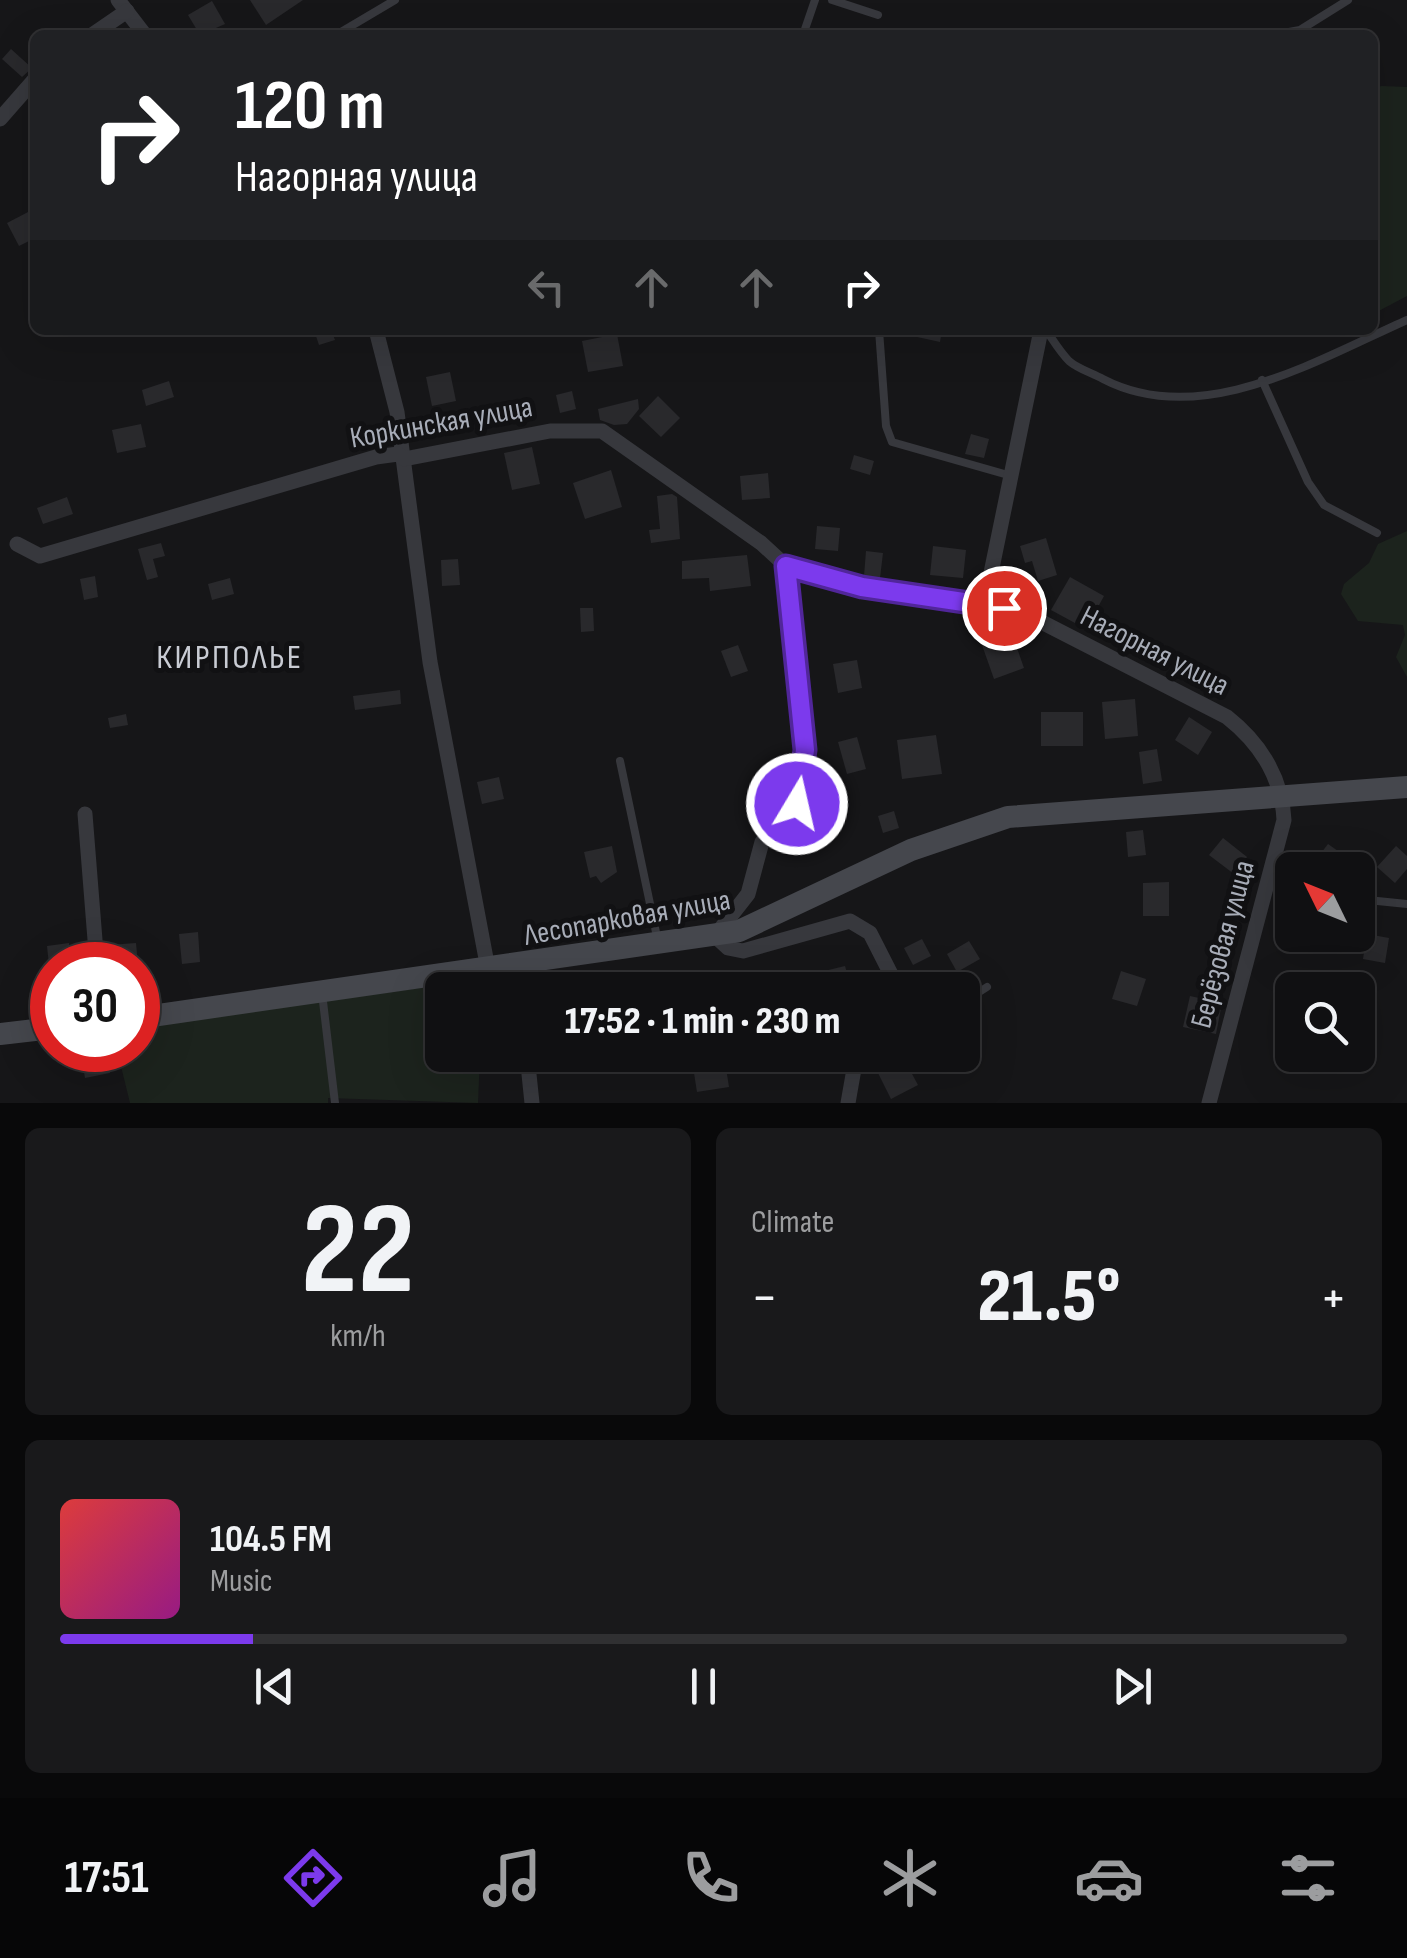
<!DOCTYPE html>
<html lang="en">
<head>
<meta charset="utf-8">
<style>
	body { margin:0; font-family:"Sofia Sans Condensed",sans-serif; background:#19191b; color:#f1f3f6; height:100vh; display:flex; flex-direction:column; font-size:38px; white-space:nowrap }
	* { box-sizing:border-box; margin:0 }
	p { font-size:32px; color:#9c9d9f }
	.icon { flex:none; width:55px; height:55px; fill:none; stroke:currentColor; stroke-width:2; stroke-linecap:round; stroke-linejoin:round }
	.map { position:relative; height:1103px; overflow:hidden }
	.details { display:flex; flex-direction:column; gap:25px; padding:25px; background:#09090a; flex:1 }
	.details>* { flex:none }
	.top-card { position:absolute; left:30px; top:30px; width:1348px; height:305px; border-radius:15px; box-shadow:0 10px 40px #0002,0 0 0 2px #303032; background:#202124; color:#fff; overflow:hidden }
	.needle { width:65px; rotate:313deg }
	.tools { position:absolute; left:1275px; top:852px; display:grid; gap:20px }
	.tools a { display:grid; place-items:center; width:100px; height:100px; border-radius:15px; background:#101012; box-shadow:0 10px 40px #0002,0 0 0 2px #303032; font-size:50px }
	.speed { position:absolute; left:30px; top:942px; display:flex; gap:20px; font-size:50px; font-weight:700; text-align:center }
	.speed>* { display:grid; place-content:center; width:130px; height:130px; border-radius:50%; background:#101012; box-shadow:0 10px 40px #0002,0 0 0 2px #303032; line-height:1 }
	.speed .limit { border:15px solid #d22; background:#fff; color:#111 }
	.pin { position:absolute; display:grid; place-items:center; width:85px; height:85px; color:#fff; margin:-42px; border:5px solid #fff; border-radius:50%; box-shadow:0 2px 10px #0007 }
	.me { position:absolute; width:110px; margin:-55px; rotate:9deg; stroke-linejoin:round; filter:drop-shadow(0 0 8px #0008) }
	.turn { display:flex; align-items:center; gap:35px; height:210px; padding:0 40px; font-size:45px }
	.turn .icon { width:130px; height:130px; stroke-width:2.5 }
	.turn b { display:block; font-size:70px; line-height:85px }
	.lanes { display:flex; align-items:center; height:95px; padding:0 40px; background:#0003; justify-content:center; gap:50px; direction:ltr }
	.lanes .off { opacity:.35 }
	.big { font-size:75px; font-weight:800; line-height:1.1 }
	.details .card { flex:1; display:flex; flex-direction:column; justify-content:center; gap:15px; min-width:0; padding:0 35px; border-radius:15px; background:#19191b }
	.details .dial { align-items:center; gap:0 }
	.dial b { font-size:130px; line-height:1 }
	.song { display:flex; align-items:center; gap:30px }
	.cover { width:120px; height:120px; border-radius:15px; background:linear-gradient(135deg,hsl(0 70% 55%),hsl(310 70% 35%)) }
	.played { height:10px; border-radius:5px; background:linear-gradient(90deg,#7c3aed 15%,#303032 15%) }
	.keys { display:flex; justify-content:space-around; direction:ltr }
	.heat { display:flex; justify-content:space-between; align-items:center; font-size:55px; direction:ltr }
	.details .tiles { flex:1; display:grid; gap:25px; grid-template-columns:1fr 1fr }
	.card:last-child { grid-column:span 2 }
	.trip { position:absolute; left:425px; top:972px; width:555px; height:100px; border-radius:15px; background:#101012; box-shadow:0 10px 40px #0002,0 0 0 2px #303032; font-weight:800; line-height:100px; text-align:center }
	.dock { display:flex; height:160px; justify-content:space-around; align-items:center; background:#060607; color:#9c9d9f }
	.dock .icon { width:70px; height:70px }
	.dock .active { color:#7c3aed }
	.dock b { font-size:45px; color:#f1f3f6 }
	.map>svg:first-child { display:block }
	.green { fill:#1c231d }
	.building { fill:#29292c }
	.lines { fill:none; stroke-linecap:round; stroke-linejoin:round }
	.lane { stroke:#37383d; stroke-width:8 }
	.street { stroke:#37383d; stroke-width:15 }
	.secondary { stroke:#45474d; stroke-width:22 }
	.route-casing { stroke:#51269a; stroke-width:25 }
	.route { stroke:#7c3aed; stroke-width:18 }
	.labels { text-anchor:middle; stroke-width:10; stroke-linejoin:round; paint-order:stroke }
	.street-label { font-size:30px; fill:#a8adb8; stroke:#111113 }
	.quarter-label { font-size:35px; letter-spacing:2.5px; fill:#c9ccd4; stroke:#111113 }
</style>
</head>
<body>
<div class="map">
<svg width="1407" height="1103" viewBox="0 0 1407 1103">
	<rect width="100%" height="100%" fill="#161618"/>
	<g class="green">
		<polygon points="1382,86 1407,87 1407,296 1373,314 1372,88"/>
		<polygon points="1407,531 1407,677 1396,657 1405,635 1403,625 1358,621 1341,594 1344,584 1369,563 1378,544"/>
		<polygon points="484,979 484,990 442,990 442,1055 480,1055 478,1103 328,1098 328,1103 130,1103 117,1050 138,1050 138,1027"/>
	</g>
	<g class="building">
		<polygon points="250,0 303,0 266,25"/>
		<polygon points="212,1 225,24 200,35 188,15"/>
		<polygon points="11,49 32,68 22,77 2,59"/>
		<polygon points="30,211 35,238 19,246 7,223"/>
		<polygon points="314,330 331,330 335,340 319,345"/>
		<polygon points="908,330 942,330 940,342 908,335"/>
		<polygon points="617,334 623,366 588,372 582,341"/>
		<polygon points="450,372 456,401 432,406 426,377"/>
		<polygon points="169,381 174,397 146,406 142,390"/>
		<polygon points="572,391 576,409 560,413 556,395"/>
		<polygon points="658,396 680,418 661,437 639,416"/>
		<polygon points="638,399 639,409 627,424 614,425 600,420 598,409"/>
		<polygon points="141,424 146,447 117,453 112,430"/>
		<polygon points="971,434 989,439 984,458 965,454"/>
		<polygon points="532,447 540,484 512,490 504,453"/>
		<polygon points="854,455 874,461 870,475 850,469"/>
		<polygon points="611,470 622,507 585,519 573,483"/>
		<polygon points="768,473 770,498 742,500 740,476"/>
		<polygon points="672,494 677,497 680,539 651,543 649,530 660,529 657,496"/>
		<polygon points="67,497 73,514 43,524 37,508"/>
		<polygon points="817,526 840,528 838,551 815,549"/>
		<polygon points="1046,538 1057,575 1038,581 1032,561 1025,563 1020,546"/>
		<polygon points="161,543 165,556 153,559 158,577 147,580 138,549"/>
		<polygon points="933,546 966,550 963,578 930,575"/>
		<polygon points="866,551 883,553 880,578 864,576"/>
		<polygon points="747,555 751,586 710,591 709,578 682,579 682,561"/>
		<polygon points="458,559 460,585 442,586 441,560"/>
		<polygon points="95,576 98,597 84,600 80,579"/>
		<polygon points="1070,577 1104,596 1086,629 1051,610"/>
		<polygon points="230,578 234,594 212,600 208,584"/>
		<polygon points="580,608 593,608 594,631 581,632"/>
		<polygon points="1012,634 1024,668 994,679 982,645"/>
		<polygon points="738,645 748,671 731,677 721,651"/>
		<polygon points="857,660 862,688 838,693 833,664"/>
		<polygon points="400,690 401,704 355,710 353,696"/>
		<polygon points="1135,699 1138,736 1105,739 1102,702"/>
		<rect x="1041" y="712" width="42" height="34"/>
		<polygon points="126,714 128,725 110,728 108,718"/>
		<polygon points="1189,717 1212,732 1198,755 1175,740"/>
		<polygon points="936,735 942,774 902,779 897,740"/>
		<polygon points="857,737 866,769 847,774 838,742"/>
		<polygon points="1157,749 1162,781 1143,784 1139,752"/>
		<polygon points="499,777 504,799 482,804 477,782"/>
		<polygon points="894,811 899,828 883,833 878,816"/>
		<polygon points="1143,830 1146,855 1128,857 1126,832"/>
		<polygon points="1223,838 1247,857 1234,874 1209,855"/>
		<polygon points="1328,844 1345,856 1334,870 1318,870 1312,865"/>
		<polygon points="612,846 617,872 601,883 596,876 590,878 584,852"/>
		<polygon points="1396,846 1407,856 1407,869 1395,883 1377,867"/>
		<polygon points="1169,882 1169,916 1143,916 1143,883"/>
		<polygon points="198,932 200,962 182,964 179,934"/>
		<polygon points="1367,934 1389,938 1385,963 1363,959"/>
		<polygon points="922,939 931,956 913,965 904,948"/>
		<polygon points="969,941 980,959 957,972 947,954"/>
		<polygon points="69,943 71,965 49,965 47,946"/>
		<polygon points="136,943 138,965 111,965 109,945"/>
		<polygon points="845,966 852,990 825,990 820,972"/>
		<polygon points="1121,971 1146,979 1137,1006 1112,999"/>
		<polygon points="1190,996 1222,1003 1216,1034 1183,1027"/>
		<polygon points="106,1050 110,1073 85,1078 81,1055"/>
		<polygon points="904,1059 918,1085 891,1099 878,1073"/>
		<polygon points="726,1068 729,1087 697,1092 694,1073"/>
	</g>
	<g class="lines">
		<g class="lane">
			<polyline points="832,0 878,15"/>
			<polyline points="336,35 395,0"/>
			<polyline points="803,35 815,0"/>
			<polyline points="1272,35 1300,30 1348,0"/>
			<polyline points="879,330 886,426 892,442 1008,475"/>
			<path d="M1046,330C1053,340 1060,352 1069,361C1078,369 1092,373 1103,379C1201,430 1317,360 1407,320"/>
			<polyline points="1262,380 1308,482 1324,505 1377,533"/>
			<polyline points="620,761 657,937"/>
			<polyline points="1358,899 1407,904"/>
			<polyline points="322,993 335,1103"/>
			<polyline points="962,1003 987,987"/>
		</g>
		<g class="street">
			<polyline points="118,0 145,35"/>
			<polyline points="92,35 127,11"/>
			<polyline points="0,119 35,79"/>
			<polyline points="376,330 397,412 430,662 488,969"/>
			<path d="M17,544L40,556L376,457L398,454L404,459L550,431H602L761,543L786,566L862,587L985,602L1024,613L1227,717C1260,743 1282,778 1284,820L1209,1103"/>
			<polyline points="786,566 805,750 797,804 762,842 748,894 715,936 728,948 743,951 850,921 870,933 899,990"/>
			<polyline points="985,602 1041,330"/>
			<polyline points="85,814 97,965"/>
			<polyline points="519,966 521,990"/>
			<polyline points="527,1055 532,1103"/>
			<polyline points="848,1103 854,1069 873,1055"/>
		</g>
		<g class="secondary">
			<polyline points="138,1018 739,931 911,850 1008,817 1407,787"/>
			<polyline points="0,1034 52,1028"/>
		</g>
	</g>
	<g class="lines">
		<g class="route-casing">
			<polyline id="route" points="797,804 805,750 786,566 862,587 1004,608"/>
		</g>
		<use href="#route" class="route"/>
	</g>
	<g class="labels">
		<g class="street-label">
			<text transform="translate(441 422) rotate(-10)" y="10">Коркинская улица</text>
			<text transform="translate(1155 650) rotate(27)" y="10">Нагорная улица</text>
			<text transform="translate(627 917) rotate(-10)" y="10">Лесопарковая улица</text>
			<text transform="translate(1222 944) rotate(-75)" y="10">Берёзовая улица</text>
		</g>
		<g class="quarter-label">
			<text x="230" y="668">КИРПОЛЬЕ</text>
		</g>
	</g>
</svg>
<div class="tools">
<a><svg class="needle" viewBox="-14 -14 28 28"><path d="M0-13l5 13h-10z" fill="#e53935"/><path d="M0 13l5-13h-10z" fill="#9c9d9f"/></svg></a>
<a><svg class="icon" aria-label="search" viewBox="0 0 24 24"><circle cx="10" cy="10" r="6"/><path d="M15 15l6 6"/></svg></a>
</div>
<div class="speed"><div class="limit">30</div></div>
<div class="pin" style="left:1004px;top:608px;background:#d93025"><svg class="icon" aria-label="arrive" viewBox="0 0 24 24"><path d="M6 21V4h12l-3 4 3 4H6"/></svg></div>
<svg class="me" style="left:797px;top:804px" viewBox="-20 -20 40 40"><circle r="17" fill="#7c3aed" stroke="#fff" stroke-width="3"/><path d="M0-11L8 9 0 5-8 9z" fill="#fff"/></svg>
<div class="trip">17:52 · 1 min · 230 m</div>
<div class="top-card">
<div class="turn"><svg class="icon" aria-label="right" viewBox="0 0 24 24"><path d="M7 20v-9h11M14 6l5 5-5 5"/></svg><div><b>120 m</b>Нагорная улица</div></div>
<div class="lanes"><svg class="icon off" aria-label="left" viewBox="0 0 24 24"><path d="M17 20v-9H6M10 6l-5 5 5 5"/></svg><svg class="icon off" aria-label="ahead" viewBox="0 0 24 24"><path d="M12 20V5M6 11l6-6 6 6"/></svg><svg class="icon off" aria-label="ahead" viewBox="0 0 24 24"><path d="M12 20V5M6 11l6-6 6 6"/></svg><svg class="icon" aria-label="right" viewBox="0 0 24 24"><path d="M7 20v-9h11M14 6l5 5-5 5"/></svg></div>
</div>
</div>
<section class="details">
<div class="tiles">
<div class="card dial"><b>22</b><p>km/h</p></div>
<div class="card"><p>Climate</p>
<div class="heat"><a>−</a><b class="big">21.5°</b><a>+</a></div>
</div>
<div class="card">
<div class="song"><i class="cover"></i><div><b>104.5 FM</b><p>Music</p></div></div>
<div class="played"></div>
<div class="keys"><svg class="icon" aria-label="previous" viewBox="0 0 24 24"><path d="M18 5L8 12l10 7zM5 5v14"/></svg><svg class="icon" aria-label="pause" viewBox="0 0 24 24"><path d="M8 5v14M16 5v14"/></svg><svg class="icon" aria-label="next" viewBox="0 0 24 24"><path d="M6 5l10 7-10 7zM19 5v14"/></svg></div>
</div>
</div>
</section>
<nav class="dock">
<b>17:51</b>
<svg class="icon active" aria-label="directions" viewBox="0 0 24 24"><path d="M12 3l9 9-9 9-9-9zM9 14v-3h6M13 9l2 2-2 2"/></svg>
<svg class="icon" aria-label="music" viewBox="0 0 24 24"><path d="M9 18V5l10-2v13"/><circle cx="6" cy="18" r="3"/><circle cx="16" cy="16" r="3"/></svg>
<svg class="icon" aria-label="phone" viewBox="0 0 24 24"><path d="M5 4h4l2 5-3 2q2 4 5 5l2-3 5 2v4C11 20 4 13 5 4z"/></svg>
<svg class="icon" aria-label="climate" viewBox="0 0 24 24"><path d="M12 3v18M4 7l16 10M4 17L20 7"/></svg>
<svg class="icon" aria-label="car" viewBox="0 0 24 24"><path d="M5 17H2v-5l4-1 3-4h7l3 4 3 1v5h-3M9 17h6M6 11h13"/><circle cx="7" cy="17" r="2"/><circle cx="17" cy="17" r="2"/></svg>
<svg class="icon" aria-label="filters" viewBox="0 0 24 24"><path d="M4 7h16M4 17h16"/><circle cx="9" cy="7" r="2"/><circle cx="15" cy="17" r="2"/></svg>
</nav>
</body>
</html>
